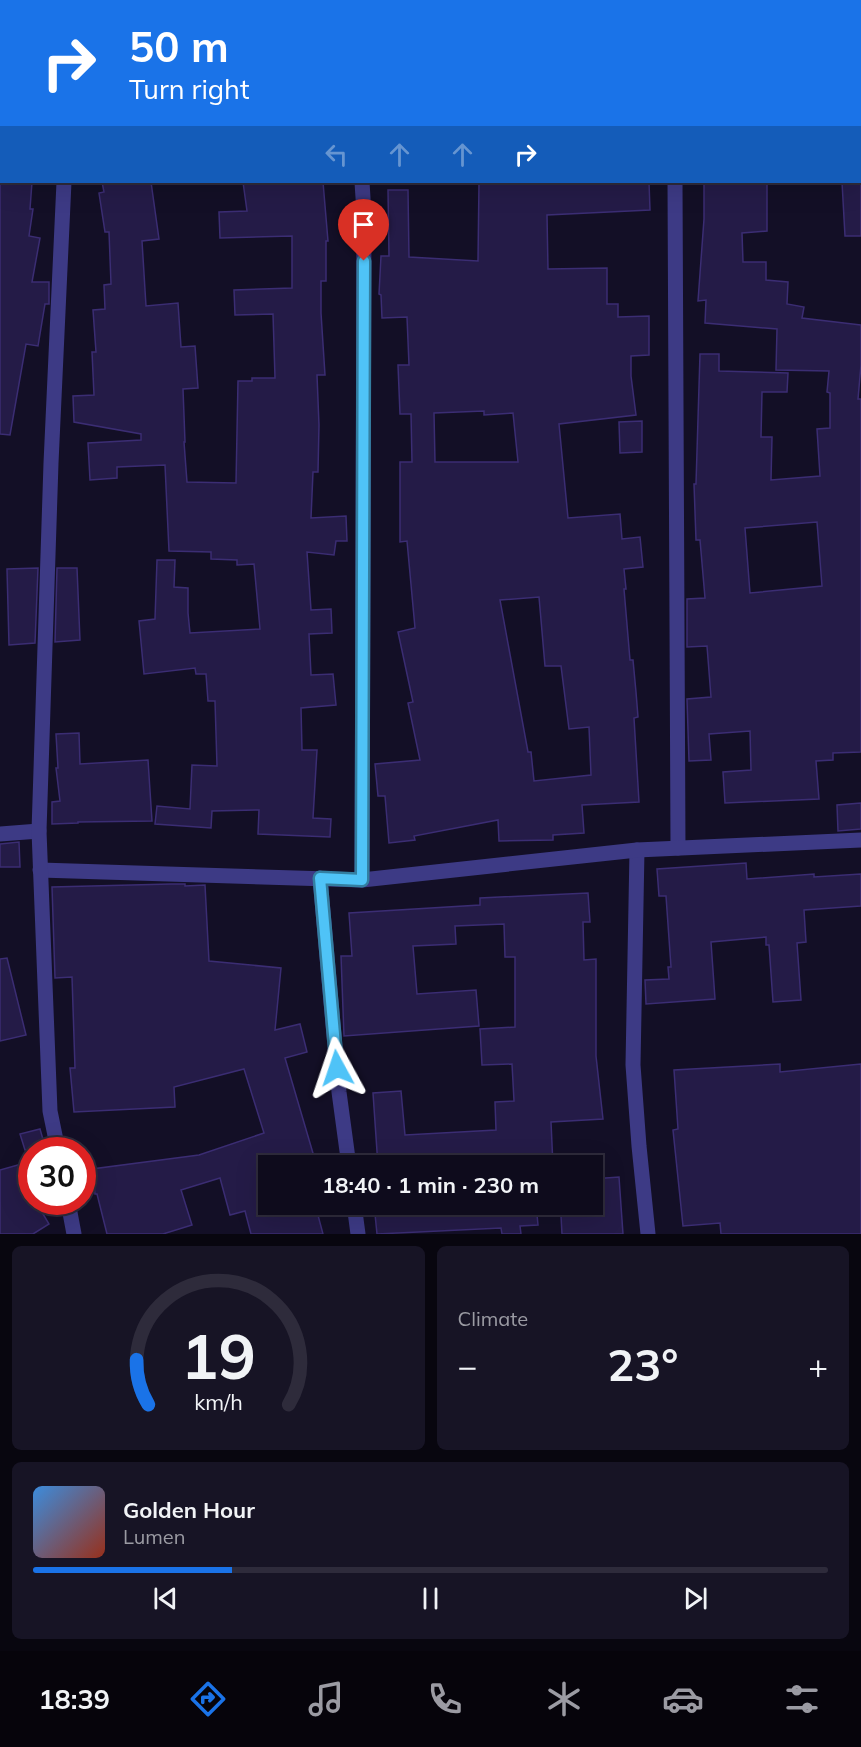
<!DOCTYPE html>
<html lang="en">
<head>
<meta charset="utf-8">
<style>
	body { margin:0; font-family:Mulish,sans-serif; background:#171425; color:#f1f3f6; height:100vh; display:flex; flex-direction:column; font-size:22px; white-space:nowrap }
	* { box-sizing:border-box; margin:0 }
	p { font-size:20px; color:#9b9ba3 }
	.icon { flex:none; width:33px; height:33px; fill:none; stroke:currentColor; stroke-width:2; stroke-linecap:round; stroke-linejoin:round }
	.map { position:relative; height:1234px; overflow:hidden }
	.details { display:flex; flex-direction:column; gap:12px; padding:12px; background:#08060f; flex:1 }
	.details>* { flex:none }
	.guide { position:absolute; left:0px; top:0px; width:861px; height:183px; box-shadow:0 6px 24px #0002,0 0 0 2px #2e2b3b; background:#1a73e8; color:#fff; overflow:hidden }
	.speed { position:absolute; left:18px; top:1137px; display:flex; gap:12px; font-size:30px; font-weight:700; text-align:center }
	.speed>* { display:grid; place-content:center; width:78px; height:78px; border-radius:50%; background:#0e0b1c; box-shadow:0 6px 24px #0002,0 0 0 2px #2e2b3b; line-height:1 }
	.speed .limit { border:9px solid #d22; background:#fff; color:#111 }
	.pin { position:absolute; display:grid; place-items:center; width:51px; height:51px; color:#fff; margin:-62px -26px; border-radius:50% 50% 50% 0; rotate:-45deg; box-shadow:0 0 6px #0007 }
	.pin .icon { rotate:45deg }
	.me { position:absolute; width:66px; margin:-33px; rotate:355deg; stroke-linejoin:round; filter:drop-shadow(0 0 4px #0008) }
	.turn { display:flex; align-items:center; gap:21px; height:126px; padding:0 30px; font-size:27px }
	.turn .icon { width:78px; height:78px; stroke-width:2.5 }
	.turn b { display:block; font-size:42px; line-height:51px }
	.lanes { display:flex; align-items:center; height:57px; padding:0 30px; background:#0003; justify-content:center; gap:30px; direction:ltr }
	.lanes .off { opacity:.35 }
	.big { font-size:45px; font-weight:700; line-height:1.1 }
	.details .card { flex:1; display:flex; flex-direction:column; justify-content:center; gap:9px; min-width:0; padding:0 21px; border-radius:9px; background:#171425 }
	.details .dial { align-items:center; gap:0 }
	.dial svg { height:156px; overflow:visible; fill:none; stroke:#2e2b3b; stroke-width:7; stroke-linecap:round; text-anchor:middle }
	.dial text { fill:#f1f3f6; stroke:none }
	.song { display:flex; align-items:center; gap:18px }
	.cover { width:72px; height:72px; border-radius:9px; background:linear-gradient(135deg,hsl(210 70% 55%),hsl(10 70% 35%)) }
	.played { height:6px; border-radius:3px; background:linear-gradient(90deg,#1a73e8 25%,#2e2b3b 25%) }
	.keys { display:flex; justify-content:space-around; direction:ltr }
	.heat { display:flex; justify-content:space-between; align-items:center; font-size:33px; direction:ltr }
	.details .tiles { flex:1; display:grid; gap:12px; grid-template-columns:1fr 1fr }
	.card:last-child { grid-column:span 2 }
	.trip { position:absolute; left:258px; top:1155px; width:345px; height:60px; border-radius:0px; background:#0e0b1c; box-shadow:0 6px 24px #0002,0 0 0 2px #2e2b3b; font-weight:700; line-height:60px; text-align:center }
	.menu { display:flex; height:96px; justify-content:space-around; align-items:center; background:#06040b; color:#9b9ba3 }
	.menu .icon { width:42px; height:42px }
	.menu .current { color:#1a73e8 }
	.menu b { font-size:27px; color:#f1f3f6 }
	.map>svg:first-child { display:block }
	.building { fill:#241b47; stroke:#3b2d73; stroke-width:1.5; fill-rule:evenodd }
	.lines { fill:none; stroke-linecap:round; stroke-linejoin:round }
	.minor { stroke:#3d3a85; stroke-width:15 }
	.route-casing { stroke:#337fa1; stroke-width:15 }
	.route { stroke:#4fc3f7; stroke-width:10 }
</style>
</head>
<body>
<div class="map">
<svg width="861" height="1234" viewBox="0 0 861 1234">
	<rect width="100%" height="100%" fill="#130f26"/>
	<g class="building">
		<polygon points="0,182 32,182 30,209 33,209 29,236 40,238 32,282 49,282 49,304 45,304 38,346 26,344 10,435 0,434"/>
		<polygon points="102,182 151,182 159,239 142,241 146,306 178,303 181,347 195,346 198,388 183,389 185,442 184,442 187,482 236,483 238,381 252,381 252,378 275,378 273,314 235,315 234,290 292,288 292,236 220,238 219,212 247,211 243,182 323,182 328,241 326,241 326,281 321,281 321,313 325,375 317,375 319,425 318,472 313,472 311,518 346,516 347,541 336,541 334,555 307,552 311,610 331,609 332,633 309,634 311,675 333,674 336,705 301,708 302,750 317,750 313,818 331,819 330,837 258,834 259,810 212,811 211,828 155,824 157,806 190,809 192,765 217,766 215,701 208,701 206,674 196,674 195,668 144,674 139,621 155,619 157,560 175,560 174,587 188,588 188,613 190,633 260,629 254,564 237,565 237,560 211,559 211,552 169,551 165,465 117,467 117,478 90,480 88,443 141,440 141,434 74,422 73,396 94,395 92,352 96,352 93,310 105,309 104,285 111,284 109,232 105,232 99,193 104,192"/>
		<path d="M479,182H649L650,210L547,215L548,269L607,268V304H618V317L649,316V355L631,356V376L636,415L559,424L568,518L620,514L622,539L640,537L643,567L624,569L626,589H624L630,660H633L636,692L638,717L634,718L639,802L582,805L584,833L553,835V840L499,841L498,820L414,836L415,840L389,843L385,796H378L375,764L420,760L408,703L413,702L398,632L415,628L407,541L400,542V462H412L411,414H400L398,365H409L407,317L382,318L381,295L379,294L381,256H389L388,190H408L409,257L478,261ZM484,411V415L513,413L518,462H435L434,413ZM539,597L545,666H561L569,729L589,727L591,775L534,781L531,752H528L500,600Z"/>
		<path d="M704,182H767V231L742,233L743,262H766V280L788,282L787,304L804,307L802,318L861,325V365L858,399H861V752L833,753V760L816,761L819,799L725,803L723,772L751,770L750,731L709,734L711,760L689,761L687,699L711,697L707,646L687,647V599L705,598L700,540H696L694,484H696L700,354H719V371L788,373L787,392H762L761,437H772L771,480L820,476L817,429L830,428V393L827,392L829,371L776,370L777,329L705,323L706,300L698,301L704,219ZM817,522L822,586L750,593L745,528Z"/>
		<polygon points="842,182 861,182 861,236 845,236"/>
		<polygon points="642,421 642,452 620,453 619,422"/>
		<polygon points="38,568 35,643 9,645 7,569"/>
		<polygon points="57,568 77,568 80,640 55,642"/>
		<polygon points="79,733 80,764 148,760 152,821 78,822 78,823 52,824 52,802 60,801 56,768 58,768 56,734"/>
		<polygon points="861,803 861,829 838,831 837,805"/>
		<polygon points="19,842 20,867 0,867 0,844"/>
		<polygon points="746,863 747,879 814,874 814,877 861,874 861,906 804,910 806,942 797,943 801,1000 773,1002 769,945 766,945 766,937 711,942 715,999 646,1004 645,980 669,979 668,967 671,967 666,896 659,896 657,869"/>
		<polygon points="171,884 185,884 185,886 205,885 209,961 281,968 275,1030 300,1024 307,1052 285,1058 315,1160 297,1166 268,1166 268,1204 315,1204 323,1234 251,1234 245,1211 230,1215 220,1178 181,1190 192,1225 163,1234 107,1234 97,1194 95,1194 92,1169 199,1155 264,1133 244,1069 174,1087 175,1107 74,1112 70,1068 75,1068 72,977 55,978 52,887"/>
		<polygon points="588,893 590,922 583,922 584,960 596,959 596,1056 603,1119 551,1122 553,1166 378,1166 373,1093 401,1091 405,1135 496,1130 495,1102 514,1101 512,1064 482,1065 480,1029 515,1027 515,957 505,957 504,924 455,926 456,944 413,946 417,994 476,990 479,1026 344,1036 341,956 352,956 349,913 480,905 480,898"/>
		<polygon points="7,958 26,1035 0,1041 0,959"/>
		<polygon points="780,1064 780,1072 861,1064 861,1234 721,1234 720,1223 683,1226 673,1130 678,1129 674,1070"/>
		<polygon points="40,1129 46,1150 25,1150 20,1134"/>
		<polygon points="32,1161 32,1202 36,1202 49,1224 33,1234 0,1234 0,1170"/>
		<polygon points="619,1177 623,1234 562,1234 561,1216 577,1215 576,1204 592,1204 592,1179"/>
		<polygon points="374,1204 536,1204 538,1225 520,1226 521,1234 502,1234 501,1228 377,1234"/>
	</g>
	<g class="lines">
		<g class="minor">
			<polyline points="70,0 70,2"/>
			<polyline points="352,0 352,2"/>
			<polyline points="674,0 674,2"/>
			<polyline points="362,182 364,213 362,880"/>
			<polyline points="675,182 678,848"/>
			<polyline points="0,834 39,831"/>
			<polyline points="637,850 633,1065 639,1146 648,1234"/>
			<polyline points="40,870 362,880 637,850 861,840"/>
			<polyline points="320,878 339,1092 349,1166"/>
			<polyline points="58,1150 50,1111 39,831 51,463 64,182"/>
			<polyline points="68,1202 74,1234"/>
			<polyline points="354,1204 358,1234"/>
		</g>
	</g>
	<g class="lines">
		<g class="route-casing">
			<polyline id="route" points="337,1068 320,878 362,880 364,261"/>
		</g>
		<use href="#route" class="route"/>
	</g>
</svg>
<div class="speed"><div class="limit">30</div></div>
<div class="pin" style="left:364px;top:261px;background:#d93025"><svg class="icon" aria-label="arrive" viewBox="0 0 24 24"><path d="M6 21V4h12l-3 4 3 4H6"/></svg></div>
<svg class="me" style="left:337px;top:1068px" viewBox="-20 -20 40 40"><path d="M0-17L14 15 0 8-14 15z" fill="#4fc3f7" stroke="#fff" stroke-width="4"/></svg>
<div class="trip">18:40 · 1 min · 230 m</div>
<div class="guide">
<div class="turn"><svg class="icon" aria-label="right" viewBox="0 0 24 24"><path d="M7 20v-9h11M14 6l5 5-5 5"/></svg><div><b>50 m</b>Turn right</div></div>
<div class="lanes"><svg class="icon off" aria-label="left" viewBox="0 0 24 24"><path d="M17 20v-9H6M10 6l-5 5 5 5"/></svg><svg class="icon off" aria-label="ahead" viewBox="0 0 24 24"><path d="M12 20V5M6 11l6-6 6 6"/></svg><svg class="icon off" aria-label="ahead" viewBox="0 0 24 24"><path d="M12 20V5M6 11l6-6 6 6"/></svg><svg class="icon" aria-label="right" viewBox="0 0 24 24"><path d="M7 20v-9h11M14 6l5 5-5 5"/></svg></div>
</div>
</div>
<section class="details">
<div class="tiles">
<div class="card dial"><svg viewBox="0 0 100 80">
<path d="M14 69A42 42 0 1 1 86 69"/>
<path d="M14 69A42 42 0 0 1 8 46" stroke="#1a73e8"/>
<text x="50" y="56" font-size="32" font-weight="700">19</text>
<text x="50" y="72" font-size="11">km/h</text>
</svg></div>
<div class="card"><p>Climate</p>
<div class="heat"><a>−</a><b class="big">23°</b><a>+</a></div>
</div>
<div class="card">
<div class="song"><i class="cover"></i><div><b>Golden Hour</b><p>Lumen</p></div></div>
<div class="played"></div>
<div class="keys"><svg class="icon" aria-label="previous" viewBox="0 0 24 24"><path d="M18 5L8 12l10 7zM5 5v14"/></svg><svg class="icon" aria-label="pause" viewBox="0 0 24 24"><path d="M8 5v14M16 5v14"/></svg><svg class="icon" aria-label="next" viewBox="0 0 24 24"><path d="M6 5l10 7-10 7zM19 5v14"/></svg></div>
</div>
</div>
</section>
<nav class="menu">
<b>18:39</b>
<svg class="icon current" aria-label="directions" viewBox="0 0 24 24"><path d="M12 3l9 9-9 9-9-9zM9 14v-3h6M13 9l2 2-2 2"/></svg>
<svg class="icon" aria-label="music" viewBox="0 0 24 24"><path d="M9 18V5l10-2v13"/><circle cx="6" cy="18" r="3"/><circle cx="16" cy="16" r="3"/></svg>
<svg class="icon" aria-label="phone" viewBox="0 0 24 24"><path d="M5 4h4l2 5-3 2q2 4 5 5l2-3 5 2v4C11 20 4 13 5 4z"/></svg>
<svg class="icon" aria-label="climate" viewBox="0 0 24 24"><path d="M12 3v18M4 7l16 10M4 17L20 7"/></svg>
<svg class="icon" aria-label="car" viewBox="0 0 24 24"><path d="M5 17H2v-5l4-1 3-4h7l3 4 3 1v5h-3M9 17h6M6 11h13"/><circle cx="7" cy="17" r="2"/><circle cx="17" cy="17" r="2"/></svg>
<svg class="icon" aria-label="filters" viewBox="0 0 24 24"><path d="M4 7h16M4 17h16"/><circle cx="9" cy="7" r="2"/><circle cx="15" cy="17" r="2"/></svg>
</nav>
</body>
</html>
